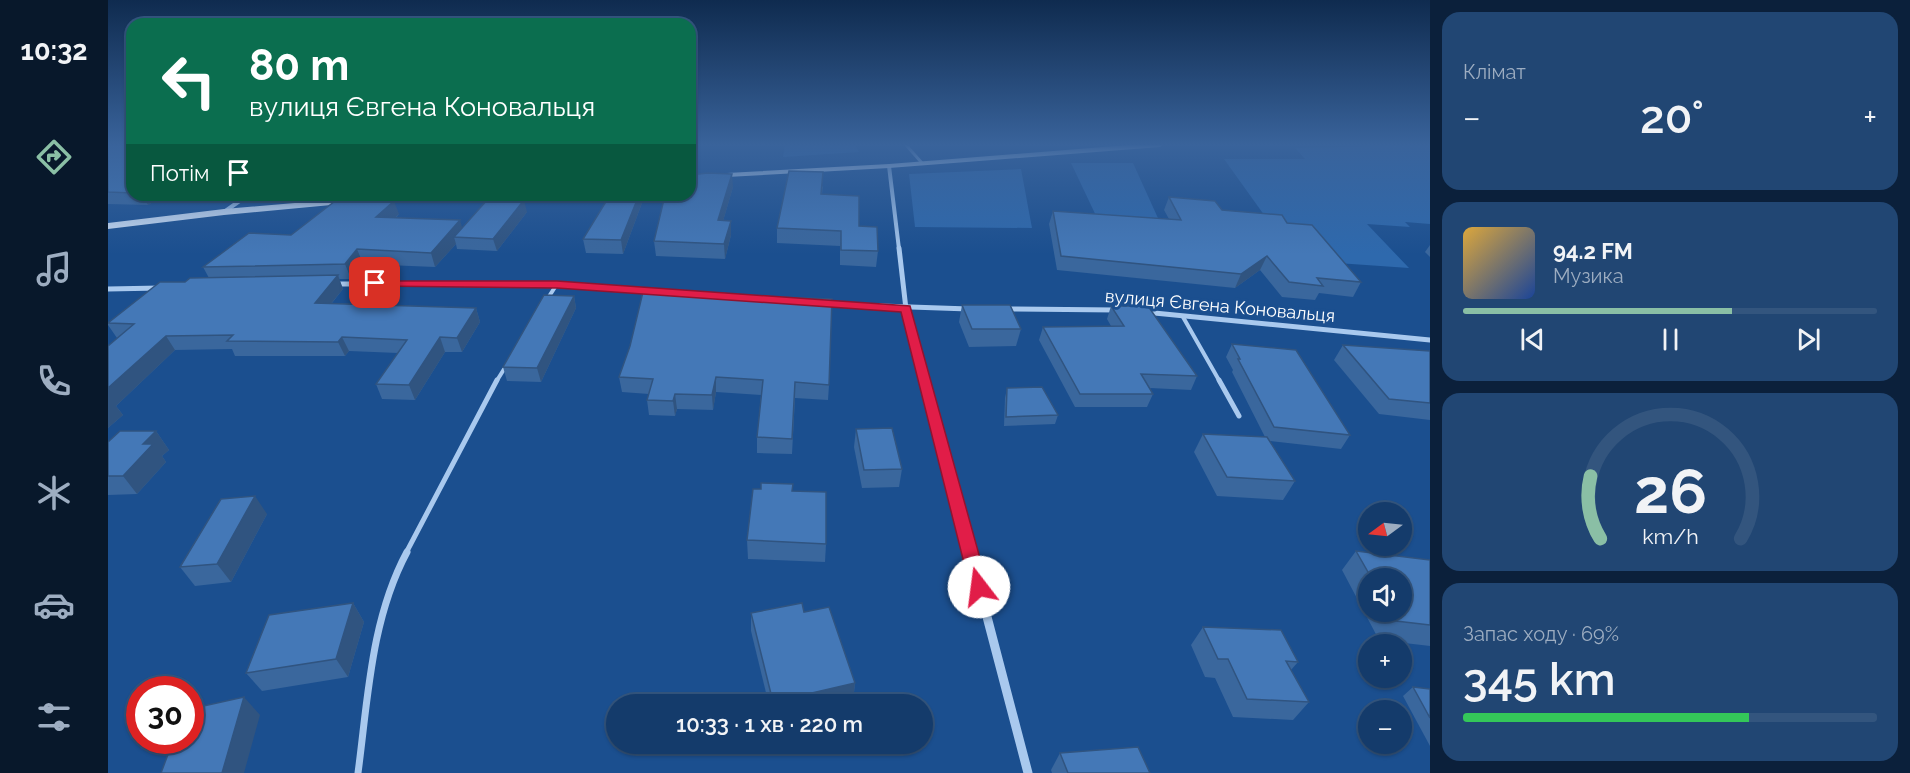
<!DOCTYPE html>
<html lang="uk">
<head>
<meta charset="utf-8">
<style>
	body { margin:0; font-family:Raleway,sans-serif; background:#214673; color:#f1f3f6; height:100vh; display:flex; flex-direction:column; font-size:22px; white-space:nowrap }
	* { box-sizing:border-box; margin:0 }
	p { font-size:20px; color:#9dadc1 }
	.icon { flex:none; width:33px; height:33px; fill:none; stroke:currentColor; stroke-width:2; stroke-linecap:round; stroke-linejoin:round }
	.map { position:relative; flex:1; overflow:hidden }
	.drawer { display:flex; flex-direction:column; gap:12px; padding:12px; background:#0b203b; width:480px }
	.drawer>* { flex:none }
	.top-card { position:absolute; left:18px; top:18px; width:570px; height:183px; border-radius:18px; box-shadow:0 2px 4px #0004,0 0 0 2px #33557e; background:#0b6e4f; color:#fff; overflow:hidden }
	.needle { width:39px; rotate:255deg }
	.controls { position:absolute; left:1250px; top:502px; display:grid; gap:12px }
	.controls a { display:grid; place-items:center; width:54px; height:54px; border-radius:50%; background:#143b6b; box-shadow:0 2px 4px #0004,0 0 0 2px #33557e; font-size:30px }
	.speed { position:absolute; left:18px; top:676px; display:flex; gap:12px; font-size:30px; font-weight:700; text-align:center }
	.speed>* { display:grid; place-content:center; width:78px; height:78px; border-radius:50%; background:#143b6b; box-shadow:0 2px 4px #0004,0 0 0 2px #33557e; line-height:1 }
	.speed .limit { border:9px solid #d22; background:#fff; color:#111 }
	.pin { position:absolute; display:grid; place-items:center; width:51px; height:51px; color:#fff; margin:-26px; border-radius:12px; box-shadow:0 3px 9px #0006 }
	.me { position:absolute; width:66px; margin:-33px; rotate:345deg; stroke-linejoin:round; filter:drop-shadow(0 0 4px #0008) }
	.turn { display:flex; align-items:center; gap:21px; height:126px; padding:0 24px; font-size:27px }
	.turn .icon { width:78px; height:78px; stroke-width:2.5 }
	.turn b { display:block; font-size:42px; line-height:51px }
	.then { display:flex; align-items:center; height:57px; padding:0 24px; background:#0003; gap:12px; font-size:22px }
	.big { font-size:45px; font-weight:600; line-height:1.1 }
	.drawer .tile { flex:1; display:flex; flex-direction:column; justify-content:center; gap:9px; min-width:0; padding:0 21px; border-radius:18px; background:#214673 }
	.drawer .dial { align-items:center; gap:0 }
	.dial svg { height:156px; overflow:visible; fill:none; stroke:#33557e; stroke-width:7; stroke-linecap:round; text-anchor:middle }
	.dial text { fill:#f1f3f6; stroke:none }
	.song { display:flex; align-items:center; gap:18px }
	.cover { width:72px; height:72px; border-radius:9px; background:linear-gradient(135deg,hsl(40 70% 55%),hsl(220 70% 35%)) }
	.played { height:6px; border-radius:3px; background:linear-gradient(90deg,#8abfa5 65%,#33557e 65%) }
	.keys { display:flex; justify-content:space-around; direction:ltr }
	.heat { display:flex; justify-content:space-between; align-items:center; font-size:33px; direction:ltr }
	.charge { height:9px; border-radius:4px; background:linear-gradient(90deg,#34c759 69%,#33557e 0) }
	.trip { position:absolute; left:498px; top:694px; width:327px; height:60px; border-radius:30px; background:#143b6b; box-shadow:0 2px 4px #0004,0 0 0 2px #33557e; font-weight:600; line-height:60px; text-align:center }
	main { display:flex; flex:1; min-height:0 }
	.tabs { display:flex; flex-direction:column; width:108px; justify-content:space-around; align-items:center; background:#08182b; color:#9dadc1 }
	.tabs .icon { width:42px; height:42px }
	.tabs .on { color:#8abfa5 }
	.tabs b { font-size:27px; color:#f1f3f6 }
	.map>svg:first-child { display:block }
	.green { fill:#2e69ad }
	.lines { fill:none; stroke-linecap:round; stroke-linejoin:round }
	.lane-far3 { stroke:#a9c9ee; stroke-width:3 }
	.lane-far2 { stroke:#a9c9ee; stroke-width:4 }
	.lane-far1 { stroke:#a9c9ee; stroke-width:5 }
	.lane { stroke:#a9c9ee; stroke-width:7 }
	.street-far3 { stroke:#a9c9ee; stroke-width:4 }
	.street-far2 { stroke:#a9c9ee; stroke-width:5 }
	.street-far1 { stroke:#a9c9ee; stroke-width:7 }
	.street { stroke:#a9c9ee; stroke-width:9 }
	.secondary { fill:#d6e6fa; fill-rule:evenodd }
	.wall { fill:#3a679d; fill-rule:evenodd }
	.shaded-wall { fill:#305480 }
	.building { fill:#4478b7; stroke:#305480; stroke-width:1.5 }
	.route { fill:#e11d48; stroke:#92132f; stroke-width:1.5 }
	.labels { text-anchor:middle; stroke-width:6; stroke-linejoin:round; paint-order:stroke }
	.street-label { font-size:18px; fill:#fff; stroke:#1b4f8f }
</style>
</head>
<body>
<main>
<nav class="tabs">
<b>10:32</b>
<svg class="icon on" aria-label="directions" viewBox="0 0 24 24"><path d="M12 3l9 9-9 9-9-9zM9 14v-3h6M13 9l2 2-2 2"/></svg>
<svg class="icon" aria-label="music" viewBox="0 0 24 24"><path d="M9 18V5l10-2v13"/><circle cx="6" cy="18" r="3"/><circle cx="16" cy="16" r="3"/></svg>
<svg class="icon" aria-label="phone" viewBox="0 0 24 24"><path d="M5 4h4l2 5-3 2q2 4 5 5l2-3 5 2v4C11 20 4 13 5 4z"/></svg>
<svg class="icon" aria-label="climate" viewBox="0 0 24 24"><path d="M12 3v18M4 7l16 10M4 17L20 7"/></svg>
<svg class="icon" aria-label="car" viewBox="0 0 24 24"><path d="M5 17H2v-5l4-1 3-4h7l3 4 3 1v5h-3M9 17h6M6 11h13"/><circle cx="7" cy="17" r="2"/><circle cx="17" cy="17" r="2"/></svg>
<svg class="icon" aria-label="filters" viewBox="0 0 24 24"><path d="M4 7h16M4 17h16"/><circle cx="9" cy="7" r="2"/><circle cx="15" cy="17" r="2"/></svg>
</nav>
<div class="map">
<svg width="1322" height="773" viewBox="0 0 1322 773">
	<rect width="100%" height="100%" fill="#1b4f8f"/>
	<g class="green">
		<polygon points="677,145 747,145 751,152 675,157"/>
		<polygon points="1322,145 1322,224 1297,222 1302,227 1259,224 1301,268 1229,263 1164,226 1116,159 1197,159 1187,148"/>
		<polygon points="963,163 1025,163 1054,227 991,222"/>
		<polygon points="913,169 924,228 807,227 801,174"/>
	</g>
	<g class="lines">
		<polyline class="lane-far3" points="798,145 814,163"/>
		<g class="lane-far2">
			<polyline points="440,298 449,284"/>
			<polyline points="1075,317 1112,382"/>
			<polyline points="388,382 398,366"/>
		</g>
		<g class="lane-far1">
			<polyline points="1111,380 1131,416"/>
			<polyline points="298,553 389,380"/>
		</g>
		<path class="lane" d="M250,773C260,698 263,619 299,552"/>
		<g class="street-far3">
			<polyline points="781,166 791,249"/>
			<polyline points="116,212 140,195"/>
		</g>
		<g class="street-far2">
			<polyline points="791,248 798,309 817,382"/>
			<polyline points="227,284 449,284 573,294"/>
			<polyline points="0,289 52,288"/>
			<polyline points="715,304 861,309"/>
			<polyline points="898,309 1008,310"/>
			<polyline points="1036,312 1322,340"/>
		</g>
		<polyline class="street-far1" points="817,380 862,553"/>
		<polyline class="street" points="862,552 920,773"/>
		<g class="secondary">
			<polygon points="1020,145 1055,145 1052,147 781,168 582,179 582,175 781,164"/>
			<polygon points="280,195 312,195 308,197 116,215 0,229 0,223 116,209"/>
		</g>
	</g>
	<g class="wall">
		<polygon points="0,145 24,145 24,195 57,195 40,205 0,204"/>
		<polygon points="715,186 714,194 751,226 770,251 768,267 732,265 732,246 669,243 669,228"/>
		<polygon points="625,187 615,221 623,221 623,235 617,259 548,256 546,241"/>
		<polygon points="1061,197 1114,210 1179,223 1253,282 1245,297 1211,293 1207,300 1174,297 1152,270 1127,288 949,270 941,224 945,211 1061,219 1056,210"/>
		<polygon points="534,203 515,254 478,253 475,239"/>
		<polygon points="419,212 389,251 349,249 348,244 327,267 255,264 243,279 231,279 235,289 224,303 368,308 372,322 354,352 337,352 307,400 274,399 268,384 290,353 241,351 237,356 127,356 124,349 67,350 8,406 15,415 0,428 9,338 0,325 0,323 77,282 101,278 95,267 183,235 291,214 288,218 354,227"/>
		<polygon points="1322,245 1322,257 1317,252"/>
		<polygon points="466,296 468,308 433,382 399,381 395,367"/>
		<polygon points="854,305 913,329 908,346 861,347 851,322"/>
		<polygon points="1003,306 1089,376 1083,390 1042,388 1045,394 1039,407 967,407 931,340 935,327 1003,326 999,319"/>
		<polygon points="1124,344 1242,435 1233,449 1161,441 1187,481 1175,500 1109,496 1086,452 1095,434 1157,437 1124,372 1125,370 1118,357"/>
		<polygon points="1235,345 1322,351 1322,420 1271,414 1226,360"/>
		<polygon points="522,346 721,385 720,400 687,398 684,454 649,453 649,437 653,395 608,392 605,410 569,409 567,416 541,415 539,400 541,394 514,392 511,377"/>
		<polygon points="899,388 950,415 947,424 896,426 897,398"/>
		<polygon points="748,429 794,469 791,487 754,488 746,447"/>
		<polygon points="48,431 61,450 54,456 58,462 29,494 0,495 0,442"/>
		<polygon points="684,491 718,544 717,562 640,559 639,540"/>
		<polygon points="159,514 123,582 87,586 72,567"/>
		<path d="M1248,551L1322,560V646L1271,640L1234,570ZM1260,579H1293V612H1260Z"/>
		<polygon points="245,603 256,622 240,677 154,691 138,673"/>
		<polygon points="696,612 747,683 745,701 729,705 661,705 643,631 643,613"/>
		<polygon points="1095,627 1190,662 1183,670 1201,702 1185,720 1125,717 1107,678 1097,677 1083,645"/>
		<polygon points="1305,687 1322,689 1322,746 1295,696"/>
		<polygon points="952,753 1042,773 944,773 943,770"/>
	</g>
	<g class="shaded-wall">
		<polygon points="624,174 625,187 611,235 610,220"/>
		<polygon points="34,195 57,195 40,205"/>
		<polygon points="531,195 533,195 534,203 515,254 513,240"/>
		<polygon points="416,200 419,212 389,251 385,239"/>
		<polygon points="286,201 291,214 273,231 268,217"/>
		<polygon points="352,220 356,234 346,237 348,244 327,267 323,253"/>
		<polygon points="623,221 623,235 617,259 616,244"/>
		<polygon points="249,249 255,264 243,279 237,264"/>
		<polygon points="1159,256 1152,270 1127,288 1133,274"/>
		<polygon points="230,275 235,289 213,316 207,303"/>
		<polygon points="466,296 468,308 433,382 429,368"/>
		<polygon points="368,308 372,322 354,352 349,338"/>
		<polygon points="58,336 67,350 8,406 15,415 0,428 0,388"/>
		<polygon points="234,337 241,351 237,356 230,342"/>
		<polygon points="332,337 337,352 307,400 301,385"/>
		<polygon points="608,377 608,392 605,410 604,395"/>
		<polygon points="567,394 569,409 567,416 565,401"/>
		<polygon points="48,431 61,450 54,456 58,462 29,494 15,476 35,444"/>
		<polygon points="147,496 159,514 123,582 109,564"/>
		<polygon points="245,603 256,622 240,677 228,659"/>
		<polygon points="747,683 745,701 729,705 665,705 665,702"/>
		<polygon points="136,697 152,715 136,773 114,773"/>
	</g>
	<g class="building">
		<polygon points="0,145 24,145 24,193 0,192"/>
		<polygon points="681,171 715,172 713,194 751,196 751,226 769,227 770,251 733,250 733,231 669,228"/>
		<polygon points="600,173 624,174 610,220 623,221 616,244 546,241 557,195 582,195 582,175"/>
		<polygon points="502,195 531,195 513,240 475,239"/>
		<polygon points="1061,197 1107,201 1114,210 1174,215 1179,223 1204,225 1253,282 1209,278 1215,286 1181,282 1159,256 1133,274 953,256 945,211 1073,220"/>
		<polygon points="231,198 286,201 268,217 352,220 323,253 249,249 237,264 95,267 141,233 183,235"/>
		<polygon points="380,199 416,200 385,239 346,237"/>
		<polygon points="230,275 207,303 368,308 349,338 332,337 301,385 268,384 299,340 234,337 230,342 119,341 125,335 58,336 0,388 0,346 26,324 0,323 52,282 77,282 82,278"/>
		<polygon points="535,292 724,299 721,385 687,382 684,439 649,437 655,380 608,377 604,395 567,394 565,401 539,400 545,379 511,377 522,346"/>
		<polygon points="436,295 466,296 429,368 395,367"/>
		<polygon points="854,305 902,305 913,329 864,329"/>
		<polygon points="1003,306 1040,306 1089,376 1033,374 1045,394 972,394 935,327 1016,326"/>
		<polygon points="1124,344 1188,350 1242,435 1166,427 1130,359 1132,359"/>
		<polygon points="1235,345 1322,351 1322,403 1281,399"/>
		<polygon points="934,387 950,415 898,417 899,388"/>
		<polygon points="784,428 794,469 756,470 748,429"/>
		<polygon points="12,431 48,431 35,444 45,444 15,476 0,476 0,442"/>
		<polygon points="1095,434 1159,437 1187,481 1119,477"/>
		<polygon points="653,483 685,484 684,491 718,492 718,544 639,540 645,489 653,489"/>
		<polygon points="147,496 109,564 72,567 113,499"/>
		<polygon points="1248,551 1322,560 1322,625 1288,621 1283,612 1293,612 1293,579 1264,579"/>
		<polygon points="245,603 228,659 138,673 161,615"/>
		<polygon points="694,603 696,612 721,607 747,683 665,702 643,613"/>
		<polygon points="1095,627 1173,630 1190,662 1178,661 1201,702 1139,699 1120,659 1110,659"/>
		<polygon points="1305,687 1322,689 1322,718"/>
		<polygon points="136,697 114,773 53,773 65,741 82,741 82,709"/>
		<polygon points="1030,747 1042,773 960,773 952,753"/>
	</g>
	<linearGradient id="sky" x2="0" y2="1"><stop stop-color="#0f2b4f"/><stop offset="0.57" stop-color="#39639b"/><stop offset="1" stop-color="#39639b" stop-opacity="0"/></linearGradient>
	<rect width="1322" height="254" fill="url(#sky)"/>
	<polygon class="route" points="263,281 449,281 802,306 880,587 877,593 871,595 864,593 862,587 793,312 449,288 267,286 263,285"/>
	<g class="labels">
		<g class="street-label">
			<text transform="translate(1112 306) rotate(5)" y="6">вулиця Євгена Коновальця</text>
		</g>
	</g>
</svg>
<div class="controls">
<a><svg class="needle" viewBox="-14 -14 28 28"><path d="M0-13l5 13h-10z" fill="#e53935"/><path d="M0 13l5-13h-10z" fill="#9dadc1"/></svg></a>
<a><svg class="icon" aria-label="sound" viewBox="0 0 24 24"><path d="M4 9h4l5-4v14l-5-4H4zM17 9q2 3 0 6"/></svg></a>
<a>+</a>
<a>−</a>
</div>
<div class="speed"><div class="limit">30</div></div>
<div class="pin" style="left:267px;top:283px;background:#d93025"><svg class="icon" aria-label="arrive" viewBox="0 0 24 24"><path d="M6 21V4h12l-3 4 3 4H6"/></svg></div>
<svg class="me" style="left:871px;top:587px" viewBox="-20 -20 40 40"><circle r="19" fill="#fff"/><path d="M0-13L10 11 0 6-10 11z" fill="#e11d48"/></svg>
<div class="trip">10:33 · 1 хв · 220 m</div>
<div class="top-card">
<div class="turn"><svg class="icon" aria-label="left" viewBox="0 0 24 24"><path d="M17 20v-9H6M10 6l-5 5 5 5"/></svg><div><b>80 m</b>вулиця Євгена Коновальця</div></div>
<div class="then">Потім<svg class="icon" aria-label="arrive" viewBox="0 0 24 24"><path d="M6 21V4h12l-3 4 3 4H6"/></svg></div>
</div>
</div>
<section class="drawer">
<div class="tile"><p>Клімат</p>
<div class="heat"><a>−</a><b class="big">20°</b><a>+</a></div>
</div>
<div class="tile">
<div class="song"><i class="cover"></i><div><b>94.2 FM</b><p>Музика</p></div></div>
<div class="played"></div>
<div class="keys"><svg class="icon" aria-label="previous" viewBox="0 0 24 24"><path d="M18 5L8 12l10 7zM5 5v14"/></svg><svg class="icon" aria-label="pause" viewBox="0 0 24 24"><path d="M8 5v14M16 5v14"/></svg><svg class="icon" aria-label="next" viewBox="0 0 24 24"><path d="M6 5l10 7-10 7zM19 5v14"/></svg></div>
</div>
<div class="tile dial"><svg viewBox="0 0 100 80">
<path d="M14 69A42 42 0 1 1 86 69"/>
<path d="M14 69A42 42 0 0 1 9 37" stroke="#8abfa5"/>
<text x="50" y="56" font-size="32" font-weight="700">26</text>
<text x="50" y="72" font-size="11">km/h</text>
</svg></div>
<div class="tile"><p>Запас ходу · 69%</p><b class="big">345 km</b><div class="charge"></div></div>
</section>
</main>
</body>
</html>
